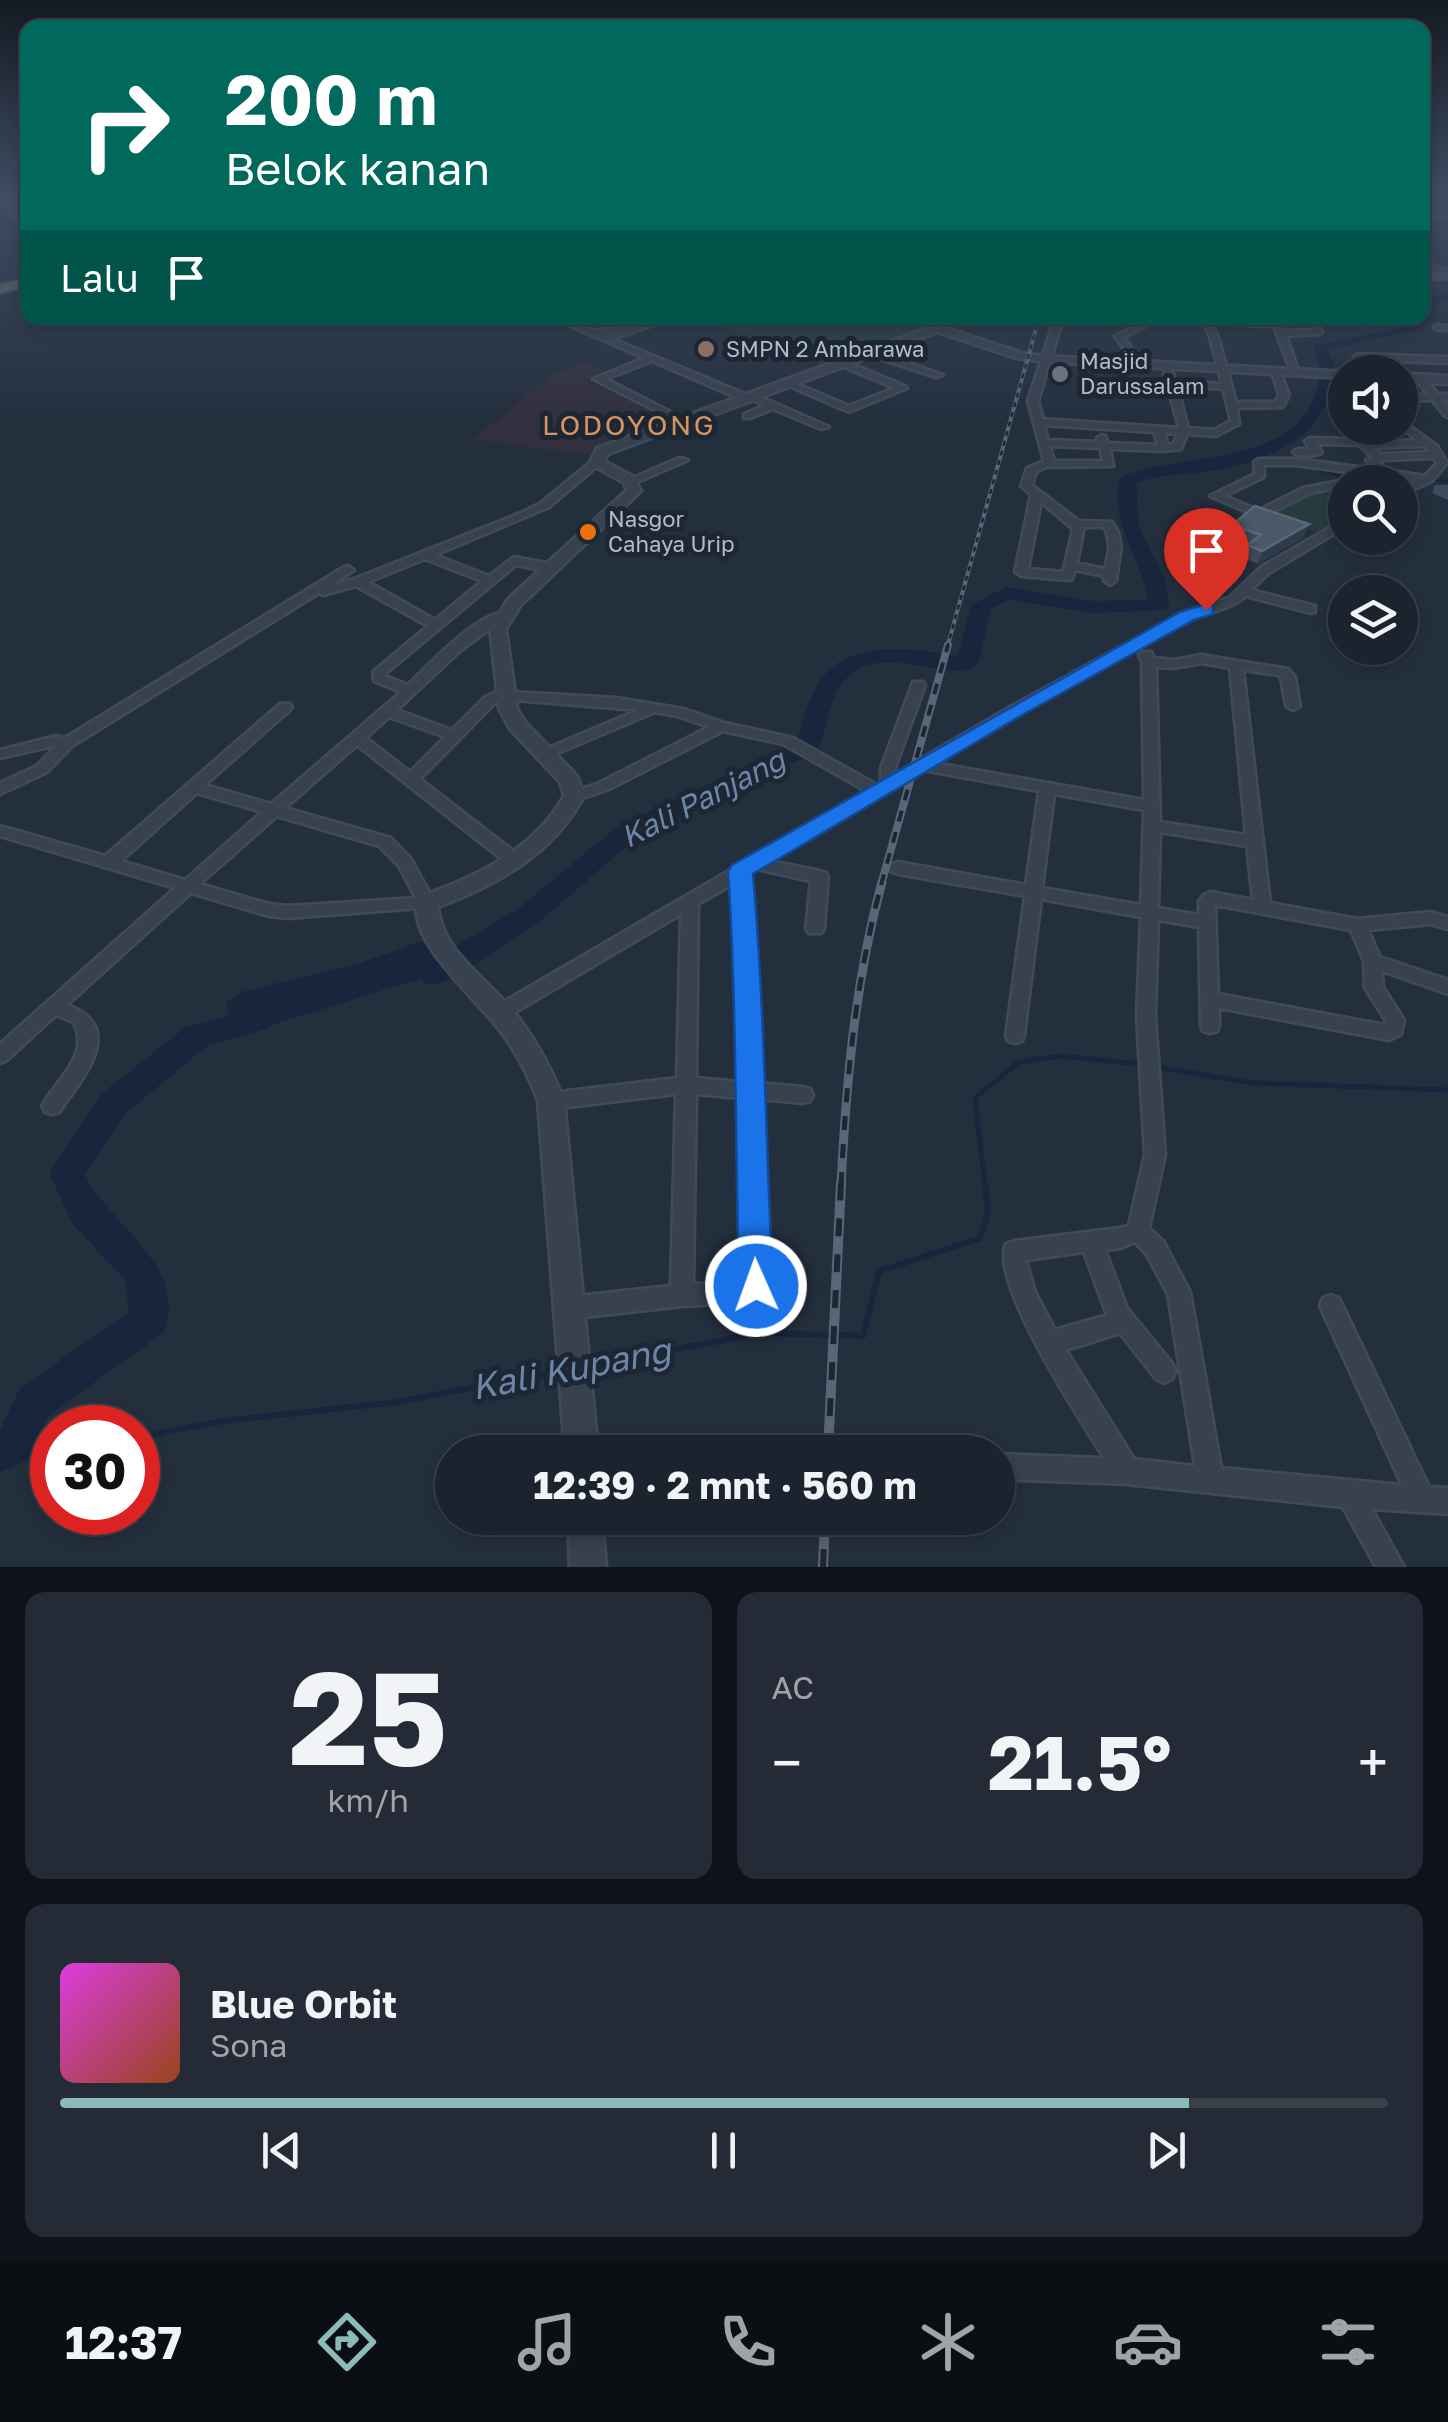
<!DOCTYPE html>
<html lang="id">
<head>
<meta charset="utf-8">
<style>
	body { margin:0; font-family:"Golos Text",sans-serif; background:#242b36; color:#f1f3f6; height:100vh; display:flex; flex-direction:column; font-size:38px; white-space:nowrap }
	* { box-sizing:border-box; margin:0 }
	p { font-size:32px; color:#a0a4aa }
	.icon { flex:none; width:55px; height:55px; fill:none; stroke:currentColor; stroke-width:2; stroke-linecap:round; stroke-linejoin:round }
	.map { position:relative; height:1567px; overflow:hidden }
	.panel { display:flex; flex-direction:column; gap:25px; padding:25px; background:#0f1319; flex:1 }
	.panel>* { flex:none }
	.hud { position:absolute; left:20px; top:20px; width:1410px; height:305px; border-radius:20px; box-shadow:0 5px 15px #0003,0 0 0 2px #39404a; background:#00695c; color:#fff; overflow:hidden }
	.tools { position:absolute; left:1328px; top:355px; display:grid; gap:20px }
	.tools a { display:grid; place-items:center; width:90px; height:90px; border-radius:50%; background:#1b232e; box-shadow:0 5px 15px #0003,0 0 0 2px #39404a; font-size:50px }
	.speed { position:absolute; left:30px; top:1405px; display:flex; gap:20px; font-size:50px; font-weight:700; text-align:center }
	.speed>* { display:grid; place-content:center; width:130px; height:130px; border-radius:50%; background:#1b232e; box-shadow:0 5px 15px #0003,0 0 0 2px #39404a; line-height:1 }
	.speed .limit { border:15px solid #d22; background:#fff; color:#111 }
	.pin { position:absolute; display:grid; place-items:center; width:85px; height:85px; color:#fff; margin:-102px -42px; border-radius:50% 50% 50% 0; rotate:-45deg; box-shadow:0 0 10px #0007 }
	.pin .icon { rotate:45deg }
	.me { position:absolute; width:110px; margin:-55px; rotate:358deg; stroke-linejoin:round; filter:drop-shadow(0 0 8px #0008) }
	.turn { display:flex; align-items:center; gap:35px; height:210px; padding:0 40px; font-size:45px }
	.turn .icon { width:130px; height:130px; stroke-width:2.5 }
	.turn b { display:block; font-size:70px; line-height:85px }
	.then { display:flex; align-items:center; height:95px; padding:0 40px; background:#0003; gap:20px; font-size:38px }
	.big { font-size:75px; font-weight:700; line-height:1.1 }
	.panel .tile { flex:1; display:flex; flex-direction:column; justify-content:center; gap:15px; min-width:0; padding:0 35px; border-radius:20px; background:#242b36 }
	.panel .dial { align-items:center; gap:0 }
	.dial b { font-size:130px; line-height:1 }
	.song { display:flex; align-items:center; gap:30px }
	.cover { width:120px; height:120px; border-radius:15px; background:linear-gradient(135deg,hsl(300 70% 55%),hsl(20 70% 35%)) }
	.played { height:10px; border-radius:5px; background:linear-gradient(90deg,#8bbbb9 85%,#39404a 85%) }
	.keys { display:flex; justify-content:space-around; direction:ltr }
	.heat { display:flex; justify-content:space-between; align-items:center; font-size:55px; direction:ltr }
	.panel .tiles { flex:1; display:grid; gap:25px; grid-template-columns:1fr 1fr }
	.tile:last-child { grid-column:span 2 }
	.trip { position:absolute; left:435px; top:1435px; width:580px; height:100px; border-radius:50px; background:#1b232e; box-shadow:0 5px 15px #0003,0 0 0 2px #39404a; font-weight:700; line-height:100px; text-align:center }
	.tabs { display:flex; height:160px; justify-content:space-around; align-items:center; background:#0b0e12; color:#a0a4aa }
	.tabs .icon { width:70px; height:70px }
	.tabs .active { color:#8bbbb9 }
	.tabs b { font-size:45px; color:#f1f3f6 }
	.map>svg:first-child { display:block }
	.medical { fill:#32303f }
	.green { fill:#263c3f }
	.water { fill:#17263c }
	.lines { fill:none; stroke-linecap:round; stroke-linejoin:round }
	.stream-far2 { stroke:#17263c; stroke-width:2.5 }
	.stream-far1 { stroke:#17263c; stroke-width:5 }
	.stream { stroke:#17263c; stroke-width:6 }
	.river { fill:#17263c; fill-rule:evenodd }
	.minor-casing { stroke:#414a57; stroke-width:5 }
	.tertiary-casing { stroke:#414a57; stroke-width:5 }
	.secondary-casing { stroke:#414a57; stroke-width:6 }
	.trunk-casing { stroke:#434c59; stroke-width:4 }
	.minor { fill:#38414e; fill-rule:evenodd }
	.tertiary { fill:#38414e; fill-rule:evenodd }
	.secondary { fill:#465061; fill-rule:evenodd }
	.trunk { fill:#656462; fill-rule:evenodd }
	.rail-far3-casing { stroke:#5a6575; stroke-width:4 }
	.rail-far2-casing { stroke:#5a6575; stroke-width:8 }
	.rail-far1-casing { stroke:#5a6575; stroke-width:9 }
	.rail-casing { stroke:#5a6575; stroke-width:10 }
	.rail-far3 { stroke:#1d2633; stroke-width:2.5; stroke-dasharray:5; stroke-linecap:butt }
	.rail-far2 { stroke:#1d2633; stroke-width:4; stroke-dasharray:11; stroke-linecap:butt }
	.rail-far1 { stroke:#1d2633; stroke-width:5; stroke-dasharray:14; stroke-linecap:butt }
	.rail { stroke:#1d2633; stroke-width:6; stroke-dasharray:18; stroke-linecap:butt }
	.wall { fill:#3f4b5c }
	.shaded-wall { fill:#2f3b4b }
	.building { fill:#4b5868; stroke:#5c6777; stroke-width:2.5 }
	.route { fill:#1a73e8; stroke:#114b97; stroke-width:2.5 }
	.education-dot { fill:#8d6e63; stroke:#1d2633; stroke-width:4 }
	.worship-dot { fill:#6b7280; stroke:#1d2633; stroke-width:4 }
	.food-dot { fill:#e8710a; stroke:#1d2633; stroke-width:4 }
	.labels { text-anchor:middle; stroke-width:10; stroke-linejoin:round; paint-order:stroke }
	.far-poi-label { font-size:22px; fill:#b4bcc9; stroke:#1d2633; text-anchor:start }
	.far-quarter-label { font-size:28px; letter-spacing:2.5px; fill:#d59563; stroke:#1d2633 }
	.water-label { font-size:30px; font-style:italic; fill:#6d86a8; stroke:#1d2633 }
	.near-water-label { font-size:35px; font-style:italic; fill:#6d86a8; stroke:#1d2633 }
</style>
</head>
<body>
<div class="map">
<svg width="1448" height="1567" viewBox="0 0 1448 1567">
	<rect width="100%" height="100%" fill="#242f3e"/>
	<polygon class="medical" points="584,362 604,371 585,380 672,421 585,455 474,439 550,376"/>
	<g class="green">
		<polygon points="700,318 961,318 828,366"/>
		<polygon points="1337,485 1345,488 1345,517 1320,532 1265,515 1316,489"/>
	</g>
	<polygon class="water" points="422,941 445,971 229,1038 227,1002 241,992 357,964"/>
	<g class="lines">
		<g class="stream-far2">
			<polyline points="1236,460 1259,463"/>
			<polyline points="1303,465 1356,481 1400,478"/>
			<polyline points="1429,481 1448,481"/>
		</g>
		<g class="stream-far1">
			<polyline points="1154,1067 1253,1083 1448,1090"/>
			<polyline points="985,1186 975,1098 1019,1062 1061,1056 1140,1064"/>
		</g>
		<g class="stream">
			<polyline points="585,1366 761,1333 863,1336 879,1271 980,1238 988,1212 985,1183"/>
			<polyline points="138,1437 223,1421 397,1402 561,1371"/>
			<polyline points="15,1444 52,1451"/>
		</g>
		<g class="river">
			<path d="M1448,293V301L1438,303L1430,320L1419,329L1327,350L1334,363C1331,380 1329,400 1320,415C1297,451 1244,466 1204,472C1181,475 1158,474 1136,483L1139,528L1165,579L1169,606L1166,610L1093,613L1009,600L991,608L979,661L971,669C933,678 872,640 841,685C827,705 828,732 816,752L636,838L539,922L483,960L443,982L433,985L423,982L418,974L423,966L519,908L618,826L796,743C804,718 810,690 828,671C859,640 920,649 958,656L971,605L1006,587L1093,601L1148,600C1142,559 1107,521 1121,477C1183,449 1320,471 1319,366C1319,358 1314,352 1314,345L1388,331L1422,318L1429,297Z"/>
			<path d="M259,1008L270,1012L274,1020L270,1028L207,1046L125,1114L85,1175C110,1226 191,1268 163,1333L48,1416L30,1459L0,1472V1430L20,1388L129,1312L125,1280L72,1223L50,1174L55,1163L101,1094L186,1027Z"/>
		</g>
		<g class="minor-casing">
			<g id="minor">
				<polygon points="1429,197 1436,197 1448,212 1448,218 1422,216 1422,212 1442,214"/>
				<polygon points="0,208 20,211 19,215 28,216 28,220 12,218 13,213 0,212"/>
				<polygon points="1422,262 1448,270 1448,274 1422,267"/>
				<path d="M553,318C570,317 585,333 601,330C621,328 638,315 659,319V323L613,339L745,394L752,393L829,427L821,429L773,409L750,418H744V414L765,405L747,398L740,399L652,361L606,379L686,420L678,422L593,379L644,358Z"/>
				<path d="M1055,318H1063L1038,401L1043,419L1179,428L1167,384L1164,382V364H1170L1175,380L1222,384L1210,337L1201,318L1272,321L1271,318H1279L1284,331L1313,330L1308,318H1316L1322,332L1318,334L1286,336L1299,372L1295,375L1291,372L1274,326L1212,324L1218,337L1236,402H1276L1279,395L1272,372L1276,369L1280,372L1289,395L1283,407L1237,408L1239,424L1216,436L1187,434L1181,449L1164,451L1110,449L1113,466L1046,467L1036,472L1032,485L1079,521L1112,522L1118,532L1121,546L1116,581L1110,585L1104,581V576L1075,570L1072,579L1068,580L1021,576L1015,572L1031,495L1021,486L1027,468L1044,461L1028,401ZM1177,385L1223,389L1231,421L1214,430L1188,428ZM1044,425L1154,432L1158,445L1108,443L1105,436L1102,435L1097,438L1098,442L1048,440ZM1164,433L1178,434L1173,444L1168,445ZM1050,446L1100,448L1103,461H1054ZM1041,502L1073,529L1063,572L1028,569ZM1084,527H1104C1112,542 1109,553 1105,569L1077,563Z"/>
				<polygon points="1142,318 1150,318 1152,323 1124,337 1143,364 1139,367 1136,366 1115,336 1144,322"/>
				<polygon points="1352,318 1361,318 1368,323 1361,325"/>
				<polygon points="1438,325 1448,326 1448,330 1435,329 1434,327"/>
				<polygon points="866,350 872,350 943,375 936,377 866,354"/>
				<polygon points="1358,354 1448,357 1448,363 1363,360 1367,372 1359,372 1354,357"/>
				<polygon points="840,359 905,386 907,388 849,412 780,382 788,380 849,406 894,388 837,364 837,360"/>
				<polygon points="1417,376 1423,376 1438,394 1448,394 1448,400 1442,400 1448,408 1448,417 1445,416 1432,400 1400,401 1400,395 1428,395 1415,378"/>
				<path d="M1400,419L1437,446L1447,463L1432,481L1404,494L1400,495V488L1416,481L1296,465H1264V477L1224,496L1259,510L1303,488L1345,480L1350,482H1345V486L1310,493L1269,514L1272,517L1266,520L1210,496L1255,474L1254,462L1259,459H1296L1373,469L1366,460L1372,457L1359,445L1317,444L1322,452C1316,457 1299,457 1293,452L1298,449H1310L1305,441L1310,438L1354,439L1344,428L1345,427L1354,428L1369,442L1417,440L1400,427ZM1424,446L1430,452L1381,454L1374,448ZM1434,458L1437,463L1425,476L1386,470L1379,462L1385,460Z"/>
				<polygon points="679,458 688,460 635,483 626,481"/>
				<path d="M593,460L602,462L549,507L435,555L489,576L514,557L552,564L558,568L552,572L516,565L386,673V676L408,685C430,664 477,612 507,612L509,615L461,650L397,710L452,730L485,697L505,688L512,692L616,698L684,709L725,723L793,738L877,785L881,783V768L913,682H923L925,685L895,768V774L1012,706L1183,613L1230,597L1261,567L1345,519V527L1269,573L1251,590L1315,606V612L1311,613L1246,596C1229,611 1203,613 1183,623C1100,669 1017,715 935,763L1144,800L1142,662L1139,655L1141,652H1151L1154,658L1174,660L1201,655L1288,669L1295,677L1300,706L1293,710L1286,706L1281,678L1279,675L1243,670L1270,903L1357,919L1431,912L1448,917V929L1431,924L1368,930L1380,957L1448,980V994L1382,971L1383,987L1404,1020L1401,1034L1389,1040L1219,1008V1026L1217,1031L1210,1033L1203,1031L1201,1026L1199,927L1158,920L1155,1017L1165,1155L1149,1228L1163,1241L1190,1292L1221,1468L1402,1485L1320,1306L1323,1298L1331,1295L1339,1298L1429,1487L1448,1488V1514L1372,1509L1404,1567H1376L1343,1507L1127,1484L998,1479V1454L1104,1458C1081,1421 989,1282 1006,1244L1014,1241L1120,1228L1129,1225L1145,1155L1137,1017L1141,917L1041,899L1024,1036L1022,1041L1015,1043L1008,1041L1006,1036L1025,896L898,874L892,872L890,868L892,864L898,862L1026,885L1039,791L923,770L771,861L820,871L826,873L828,877L824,929L821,933H809L806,929L811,881L757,869L748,874L759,1083L803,1087L810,1089L813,1095L810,1101L803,1103L760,1099L768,1281L762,1299L754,1302L682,1306L567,1319L559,1316L556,1308L559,1300L567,1297L671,1286L676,1094L551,1109L544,1107L541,1101L544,1095L551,1093L677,1078L681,914L507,1017L501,1019L495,1017L492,1012L495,1007L866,791L783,744L723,731L607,790L574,801L566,796L569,793L597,784L709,727L677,716L655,712L546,758L539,754L541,751L638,710L502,699L495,703L420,779L520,856L522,860L520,864H508L357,745L285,808L391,838L411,859L435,903L433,907L288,918L269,916L191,893L67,1005C128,1027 83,1078 59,1112L52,1114L45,1112L42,1106C56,1080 92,1054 73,1022L56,1015L7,1060L0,1063V1044L175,888L0,836V826L105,856L280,704H290L292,707L290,710L205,785L271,804L401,692L374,681L373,672L428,626L356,586L323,595L319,593L72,746L47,772L0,794V783L37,766L57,745L0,758V750L56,736L65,738L344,567L348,566L354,570L332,585L354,579L523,512L541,503ZM425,559L482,581L435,620L368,582ZM1201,663L1230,668L1246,835L1160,822L1156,667L1174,668ZM389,717L445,737L410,772L366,738ZM197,793L262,812L185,880L121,861ZM1054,794L1144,810L1141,905L1042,888ZM277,816L379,846L399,866L416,898L288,906L269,904L200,884ZM1160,832L1247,846L1253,900L1211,892L1205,894L1199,901V915L1158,908ZM733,884L740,1082L696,1078L698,904ZM1215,905L1351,930L1364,961L1365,988L1386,1021L1385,1025L1218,994ZM696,1094L740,1098L746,1281L693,1284ZM1135,1242L1147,1255L1168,1294L1195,1466L1134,1459L1066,1350L1120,1333L1156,1379L1164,1383L1172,1379L1176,1371L1172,1363L1127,1308L1105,1250L1121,1248ZM1084,1252L1107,1315L1055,1330L1035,1292L1026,1260Z"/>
			</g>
		</g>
		<g class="tertiary-casing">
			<g id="tertiary">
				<path d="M956,318H970L947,328L1022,353L1044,356L1350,372H1345V378L1044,362L1016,358L937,332L608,454L604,461L634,477L641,491L521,605L506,629L517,708L525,722L577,776L584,796C553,854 498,884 438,907C441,951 490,981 515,1013C536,1040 552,1069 564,1101L598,1452H565L538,1101C529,1076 517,1053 501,1032C480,1002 401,937 419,897C475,877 534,850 564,796L560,782L510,729L499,708L490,629L508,599L627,490L623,482L592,465L590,462L597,448Z"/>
				<polygon points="1400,373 1448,376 1448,384 1400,381"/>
				<polygon points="568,1518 602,1518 606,1567 570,1567"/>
			</g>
		</g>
		<g class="secondary-casing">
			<g id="secondary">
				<rect x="0" y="197" width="28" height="4"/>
				<polygon points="1448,272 1448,278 1422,279 1422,273"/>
			</g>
		</g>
		<g class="trunk-casing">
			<polygon id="trunk" points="28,278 28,286 0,293 0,285"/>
		</g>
		<use href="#minor" class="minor"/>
		<use href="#tertiary" class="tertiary"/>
		<use href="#secondary" class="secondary"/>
		<use href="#trunk" class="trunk"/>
		<g class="rail-far3-casing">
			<polyline id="rail-far3" points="947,648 1039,318"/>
		</g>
		<g class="rail-far2-casing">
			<polyline id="rail-far2" points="881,885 948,645"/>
		</g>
		<g class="rail-far1-casing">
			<path id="rail-far1" d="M841,1186C846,1084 855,981 882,882"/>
		</g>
		<g class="rail-casing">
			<g id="rail">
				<polyline points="828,1452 841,1183"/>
				<polyline points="823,1567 825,1518"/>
			</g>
		</g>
		<use href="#rail-far3" class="rail-far3"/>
		<use href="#rail-far2" class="rail-far2"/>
		<use href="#rail-far1" class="rail-far1"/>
		<use href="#rail" class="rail"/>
	</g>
	<g class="wall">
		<polygon points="1435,485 1448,485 1448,500 1432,493"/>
		<polygon points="1232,525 1304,537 1258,564 1243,558 1247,545 1229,538"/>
	</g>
	<polygon class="shaded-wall" points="1309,524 1304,537 1258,564 1262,551"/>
	<polygon class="building" points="1255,506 1309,524 1262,551 1247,545 1261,535 1232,525"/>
	<linearGradient id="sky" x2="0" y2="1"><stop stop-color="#141a22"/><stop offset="0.47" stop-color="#3f4d63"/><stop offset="1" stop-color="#3f4d63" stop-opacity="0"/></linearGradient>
	<rect width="1448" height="417" fill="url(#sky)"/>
	<path class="route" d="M1206,604L1213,606V614L1194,620L1024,714L753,874C765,1011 766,1149 773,1286L768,1298L756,1302L744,1298L739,1286C735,1148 737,1009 728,871L732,865L1180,612Z"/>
	<circle class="education-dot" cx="706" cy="349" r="10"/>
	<circle class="worship-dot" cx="1060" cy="374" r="10"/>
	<circle class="food-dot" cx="588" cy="532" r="10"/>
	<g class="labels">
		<g class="far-poi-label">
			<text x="726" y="357">SMPN 2 Ambarawa</text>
			<text x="1080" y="369">Masjid<tspan x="1080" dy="25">Darussalam</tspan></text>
			<text x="608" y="527">Nasgor<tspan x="608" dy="25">Cahaya Urip</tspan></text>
		</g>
		<g class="far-quarter-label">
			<text x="629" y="435">LODOYONG</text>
		</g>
		<g class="water-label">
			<text transform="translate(703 799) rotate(-27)" y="10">Kali Panjang</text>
		</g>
		<g class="near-water-label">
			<text transform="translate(571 1369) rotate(-11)" y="12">Kali Kupang</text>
		</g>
	</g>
</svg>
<div class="tools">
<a><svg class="icon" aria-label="sound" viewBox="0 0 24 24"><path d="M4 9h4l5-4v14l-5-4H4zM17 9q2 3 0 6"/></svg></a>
<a><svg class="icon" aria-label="search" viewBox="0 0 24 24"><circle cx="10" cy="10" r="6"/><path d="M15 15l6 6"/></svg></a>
<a><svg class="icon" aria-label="layers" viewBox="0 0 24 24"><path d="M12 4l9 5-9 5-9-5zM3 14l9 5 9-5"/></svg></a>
</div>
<div class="speed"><div class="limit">30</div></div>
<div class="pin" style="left:1206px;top:610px;background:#d93025"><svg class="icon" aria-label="arrive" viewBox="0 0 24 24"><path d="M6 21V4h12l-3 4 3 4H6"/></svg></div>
<svg class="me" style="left:756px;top:1286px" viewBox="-20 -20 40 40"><circle r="17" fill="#1a73e8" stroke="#fff" stroke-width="3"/><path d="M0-11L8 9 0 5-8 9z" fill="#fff"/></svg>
<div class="trip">12:39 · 2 mnt · 560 m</div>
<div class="hud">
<div class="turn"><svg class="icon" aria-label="right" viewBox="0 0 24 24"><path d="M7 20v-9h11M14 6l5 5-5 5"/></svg><div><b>200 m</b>Belok kanan</div></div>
<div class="then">Lalu<svg class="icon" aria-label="arrive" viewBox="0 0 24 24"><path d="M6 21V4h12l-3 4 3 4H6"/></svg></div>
</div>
</div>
<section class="panel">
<div class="tiles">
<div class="tile dial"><b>25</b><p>km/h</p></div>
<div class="tile"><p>AC</p>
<div class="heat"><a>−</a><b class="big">21.5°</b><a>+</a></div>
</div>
<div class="tile">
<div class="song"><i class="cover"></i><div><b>Blue Orbit</b><p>Sona</p></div></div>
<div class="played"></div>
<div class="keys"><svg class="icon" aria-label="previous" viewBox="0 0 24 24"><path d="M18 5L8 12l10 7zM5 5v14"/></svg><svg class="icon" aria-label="pause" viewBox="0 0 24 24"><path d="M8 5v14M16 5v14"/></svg><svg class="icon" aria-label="next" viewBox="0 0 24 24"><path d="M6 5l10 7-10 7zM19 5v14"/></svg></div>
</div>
</div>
</section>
<nav class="tabs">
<b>12:37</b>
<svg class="icon active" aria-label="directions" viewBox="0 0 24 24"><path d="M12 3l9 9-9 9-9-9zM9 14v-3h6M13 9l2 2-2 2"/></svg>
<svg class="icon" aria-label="music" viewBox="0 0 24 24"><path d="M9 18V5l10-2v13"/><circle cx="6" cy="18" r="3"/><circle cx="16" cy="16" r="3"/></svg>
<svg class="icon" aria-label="phone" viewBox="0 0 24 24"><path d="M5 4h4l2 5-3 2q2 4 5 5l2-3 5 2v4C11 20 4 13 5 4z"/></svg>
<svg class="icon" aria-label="climate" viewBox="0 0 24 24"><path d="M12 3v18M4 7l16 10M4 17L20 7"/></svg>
<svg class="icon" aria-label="car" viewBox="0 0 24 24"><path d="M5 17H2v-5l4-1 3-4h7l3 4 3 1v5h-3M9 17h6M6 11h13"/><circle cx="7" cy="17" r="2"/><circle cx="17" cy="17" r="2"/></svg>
<svg class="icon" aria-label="filters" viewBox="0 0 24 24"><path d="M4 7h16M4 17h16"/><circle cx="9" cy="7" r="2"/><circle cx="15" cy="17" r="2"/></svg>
</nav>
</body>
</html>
